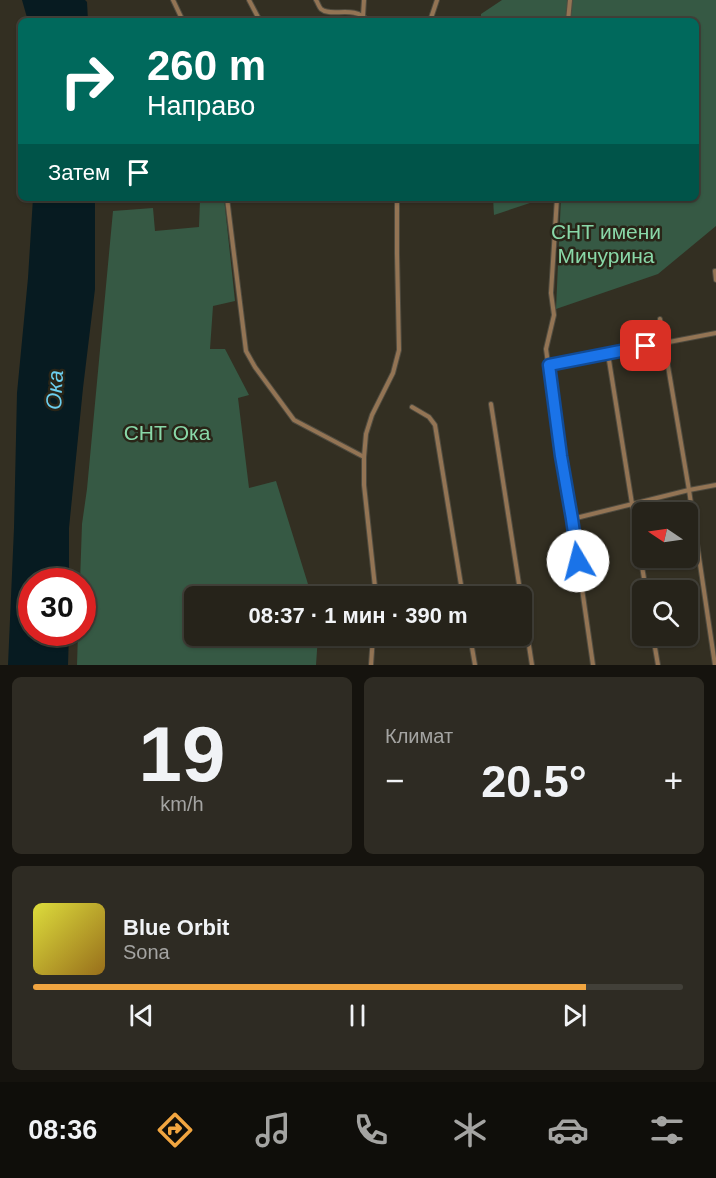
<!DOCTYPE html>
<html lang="ru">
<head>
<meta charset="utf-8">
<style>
	body { margin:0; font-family:Arial,sans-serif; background:#2e2b23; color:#f1f3f6; height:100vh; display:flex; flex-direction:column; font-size:22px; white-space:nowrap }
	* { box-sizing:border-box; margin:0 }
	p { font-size:20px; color:#a4a4a2 }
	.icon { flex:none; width:33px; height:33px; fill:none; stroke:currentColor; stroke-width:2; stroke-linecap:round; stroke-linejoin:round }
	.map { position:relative; height:665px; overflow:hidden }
	.drawer { display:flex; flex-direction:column; gap:12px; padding:12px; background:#15130e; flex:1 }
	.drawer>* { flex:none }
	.top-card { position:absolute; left:18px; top:18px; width:681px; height:183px; border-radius:9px; box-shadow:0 2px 4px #0004,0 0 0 2px #424039; background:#00695c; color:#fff; overflow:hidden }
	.needle { width:39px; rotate:283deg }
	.controls { position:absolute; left:632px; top:502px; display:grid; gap:12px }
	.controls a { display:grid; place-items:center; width:66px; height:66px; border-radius:9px; background:#26231a; box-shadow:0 2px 4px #0004,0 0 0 2px #424039; font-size:30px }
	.speed { position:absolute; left:18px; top:568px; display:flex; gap:12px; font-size:30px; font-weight:700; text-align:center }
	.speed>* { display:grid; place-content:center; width:78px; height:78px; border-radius:50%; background:#26231a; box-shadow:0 2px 4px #0004,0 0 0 2px #424039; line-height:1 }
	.speed .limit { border:9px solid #d22; background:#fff; color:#111 }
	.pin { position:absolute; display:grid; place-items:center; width:51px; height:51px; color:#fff; margin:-26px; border-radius:12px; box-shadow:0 3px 9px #0006 }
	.me { position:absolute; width:66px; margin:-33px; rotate:352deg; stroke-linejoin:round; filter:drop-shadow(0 0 4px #0008) }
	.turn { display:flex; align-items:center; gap:21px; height:126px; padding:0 30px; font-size:27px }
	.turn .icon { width:78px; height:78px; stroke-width:2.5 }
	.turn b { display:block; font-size:42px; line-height:51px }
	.then { display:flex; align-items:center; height:57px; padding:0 30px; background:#0003; gap:12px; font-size:22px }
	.big { font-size:45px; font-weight:700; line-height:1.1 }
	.drawer .widget { flex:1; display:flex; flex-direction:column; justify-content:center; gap:9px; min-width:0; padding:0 21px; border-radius:9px; background:#2e2b23 }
	.drawer .dial { align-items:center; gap:0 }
	.dial b { font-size:78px; line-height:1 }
	.song { display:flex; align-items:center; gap:18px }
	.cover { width:72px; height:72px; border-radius:9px; background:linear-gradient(135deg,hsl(60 70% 55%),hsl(40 70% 35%)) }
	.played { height:6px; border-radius:3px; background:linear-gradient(90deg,#f1a540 85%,#424039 85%) }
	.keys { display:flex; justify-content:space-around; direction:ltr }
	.heat { display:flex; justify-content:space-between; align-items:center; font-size:33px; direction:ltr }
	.drawer .tiles { flex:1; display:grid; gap:12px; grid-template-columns:1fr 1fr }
	.widget:last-child { grid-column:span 2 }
	.trip { position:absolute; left:184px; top:586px; width:348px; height:60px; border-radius:9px; background:#26231a; box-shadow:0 2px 4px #0004,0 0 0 2px #424039; font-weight:700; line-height:60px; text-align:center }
	.menu { display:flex; height:96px; justify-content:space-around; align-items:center; background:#0f0e0a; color:#a4a4a2 }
	.menu .icon { width:42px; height:42px }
	.menu .on { color:#f1a540 }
	.menu b { font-size:27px; color:#f1f3f6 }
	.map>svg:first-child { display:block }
	.green { fill:#365944 }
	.water { fill:#071b21 }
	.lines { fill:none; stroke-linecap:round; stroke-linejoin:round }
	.minor-casing { stroke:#504c40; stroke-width:6 }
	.minor { stroke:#937454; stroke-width:4 }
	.route-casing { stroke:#114b97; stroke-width:15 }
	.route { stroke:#1a73e8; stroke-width:10 }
	.labels { text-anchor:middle; stroke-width:5; stroke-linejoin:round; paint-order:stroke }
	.park-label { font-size:21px; fill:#89d8a8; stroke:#292518 }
	.water-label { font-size:22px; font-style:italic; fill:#6ccfef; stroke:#292518 }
</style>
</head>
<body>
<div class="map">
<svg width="716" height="665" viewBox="0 0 716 665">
	<rect width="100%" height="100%" fill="#332f22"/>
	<g class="green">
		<polygon points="502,0 716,0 716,226 658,274 556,309 561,198 696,198 696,21 481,21 481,14"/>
		<polygon points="208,198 224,198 235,301 213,306 210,349 225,349 249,395 238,398 249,488 276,481 312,597 195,597 195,636 318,636 316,665 77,665 78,633 82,633 82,582 80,582 82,524 87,489 113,211 153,208 155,231 199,227 200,200"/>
		<polygon points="493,198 545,198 494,215"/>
	</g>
	<g class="water">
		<polygon points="22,0 85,0 87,2 88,21 28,21"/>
		<polygon points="33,198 95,198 95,289 83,388 69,528 69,582 32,582 32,633 69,633 68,665 8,665 14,528 17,393 28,278"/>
	</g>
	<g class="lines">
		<g class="minor-casing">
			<g id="minor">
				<polyline points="173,0 183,21"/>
				<polyline points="249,0 260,21"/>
				<path d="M316,0C318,3 319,7 321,9C331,18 354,4 368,21"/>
				<polyline points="363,16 364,0"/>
				<polyline points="430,21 437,0"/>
				<polyline points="568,21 570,0"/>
				<polyline points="227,198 246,351 255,367 294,420 364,457"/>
				<polyline points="557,198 551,293 554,315 546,349 561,456 572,519 593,665"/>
				<polyline points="715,271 716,280"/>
				<polyline points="660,319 689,490 715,665"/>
				<polyline points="608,354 646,591"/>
				<polyline points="549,365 716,333"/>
				<polyline points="491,404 521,597"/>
				<polyline points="412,407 429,417 435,425 463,597"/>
				<polyline points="572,519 689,490 716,485"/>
				<polyline points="375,597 375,587 364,485 364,457 366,434 372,415 393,373 399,350 397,254 397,198"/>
				<polyline points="522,601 532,665"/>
				<polyline points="470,636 475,665"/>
				<polyline points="653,636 658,665"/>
				<polyline points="371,665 373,636"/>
			</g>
		</g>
		<use href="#minor" class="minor"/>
	</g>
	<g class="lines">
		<g class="route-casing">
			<polyline id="route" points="578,561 572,519 561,456 549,365 646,346"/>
		</g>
		<use href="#route" class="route"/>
	</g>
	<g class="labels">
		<g class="park-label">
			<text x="606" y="239">СНТ имени<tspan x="606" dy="24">Мичурина</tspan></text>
			<text x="167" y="440">СНТ Ока</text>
		</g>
		<g class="water-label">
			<text transform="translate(54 390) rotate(-87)" y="8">Ока</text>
		</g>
	</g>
</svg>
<div class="controls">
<a><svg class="needle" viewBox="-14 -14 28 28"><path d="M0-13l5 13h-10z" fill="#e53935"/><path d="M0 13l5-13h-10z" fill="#a4a4a2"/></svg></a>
<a><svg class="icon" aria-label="search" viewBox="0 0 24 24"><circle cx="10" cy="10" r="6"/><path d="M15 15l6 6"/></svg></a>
</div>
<div class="speed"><div class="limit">30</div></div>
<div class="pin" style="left:646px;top:346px;background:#d93025"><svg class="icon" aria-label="arrive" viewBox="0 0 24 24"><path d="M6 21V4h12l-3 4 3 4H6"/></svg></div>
<svg class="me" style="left:578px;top:561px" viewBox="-20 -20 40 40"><circle r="19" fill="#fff"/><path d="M0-13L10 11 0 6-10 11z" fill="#1a73e8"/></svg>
<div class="trip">08:37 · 1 мин · 390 m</div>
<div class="top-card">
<div class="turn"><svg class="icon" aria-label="right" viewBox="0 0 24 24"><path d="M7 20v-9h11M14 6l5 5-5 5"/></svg><div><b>260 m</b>Направо</div></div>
<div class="then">Затем<svg class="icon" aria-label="arrive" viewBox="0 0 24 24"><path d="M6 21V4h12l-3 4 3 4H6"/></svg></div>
</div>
</div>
<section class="drawer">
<div class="tiles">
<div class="widget dial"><b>19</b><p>km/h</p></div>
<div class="widget"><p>Климат</p>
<div class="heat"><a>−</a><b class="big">20.5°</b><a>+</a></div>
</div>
<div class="widget">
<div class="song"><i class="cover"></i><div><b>Blue Orbit</b><p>Sona</p></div></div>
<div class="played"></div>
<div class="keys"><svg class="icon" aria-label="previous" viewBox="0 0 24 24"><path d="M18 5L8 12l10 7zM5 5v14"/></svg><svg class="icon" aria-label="pause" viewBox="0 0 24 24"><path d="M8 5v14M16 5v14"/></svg><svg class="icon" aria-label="next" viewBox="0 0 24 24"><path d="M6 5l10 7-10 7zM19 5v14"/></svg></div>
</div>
</div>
</section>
<nav class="menu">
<b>08:36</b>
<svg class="icon on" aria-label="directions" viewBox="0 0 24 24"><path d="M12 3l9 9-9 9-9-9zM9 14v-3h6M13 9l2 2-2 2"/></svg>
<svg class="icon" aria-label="music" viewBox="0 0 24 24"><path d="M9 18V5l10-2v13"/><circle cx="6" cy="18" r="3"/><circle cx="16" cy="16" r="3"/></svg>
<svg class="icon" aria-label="phone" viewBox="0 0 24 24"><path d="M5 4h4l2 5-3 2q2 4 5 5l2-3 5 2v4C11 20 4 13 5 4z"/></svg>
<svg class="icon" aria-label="climate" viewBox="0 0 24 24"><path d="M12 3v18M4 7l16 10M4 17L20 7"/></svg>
<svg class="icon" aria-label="car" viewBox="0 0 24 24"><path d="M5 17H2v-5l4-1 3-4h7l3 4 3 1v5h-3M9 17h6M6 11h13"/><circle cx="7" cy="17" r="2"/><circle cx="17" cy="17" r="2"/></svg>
<svg class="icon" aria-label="filters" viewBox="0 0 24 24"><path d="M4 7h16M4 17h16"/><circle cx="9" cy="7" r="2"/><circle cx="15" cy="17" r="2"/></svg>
</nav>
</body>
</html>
